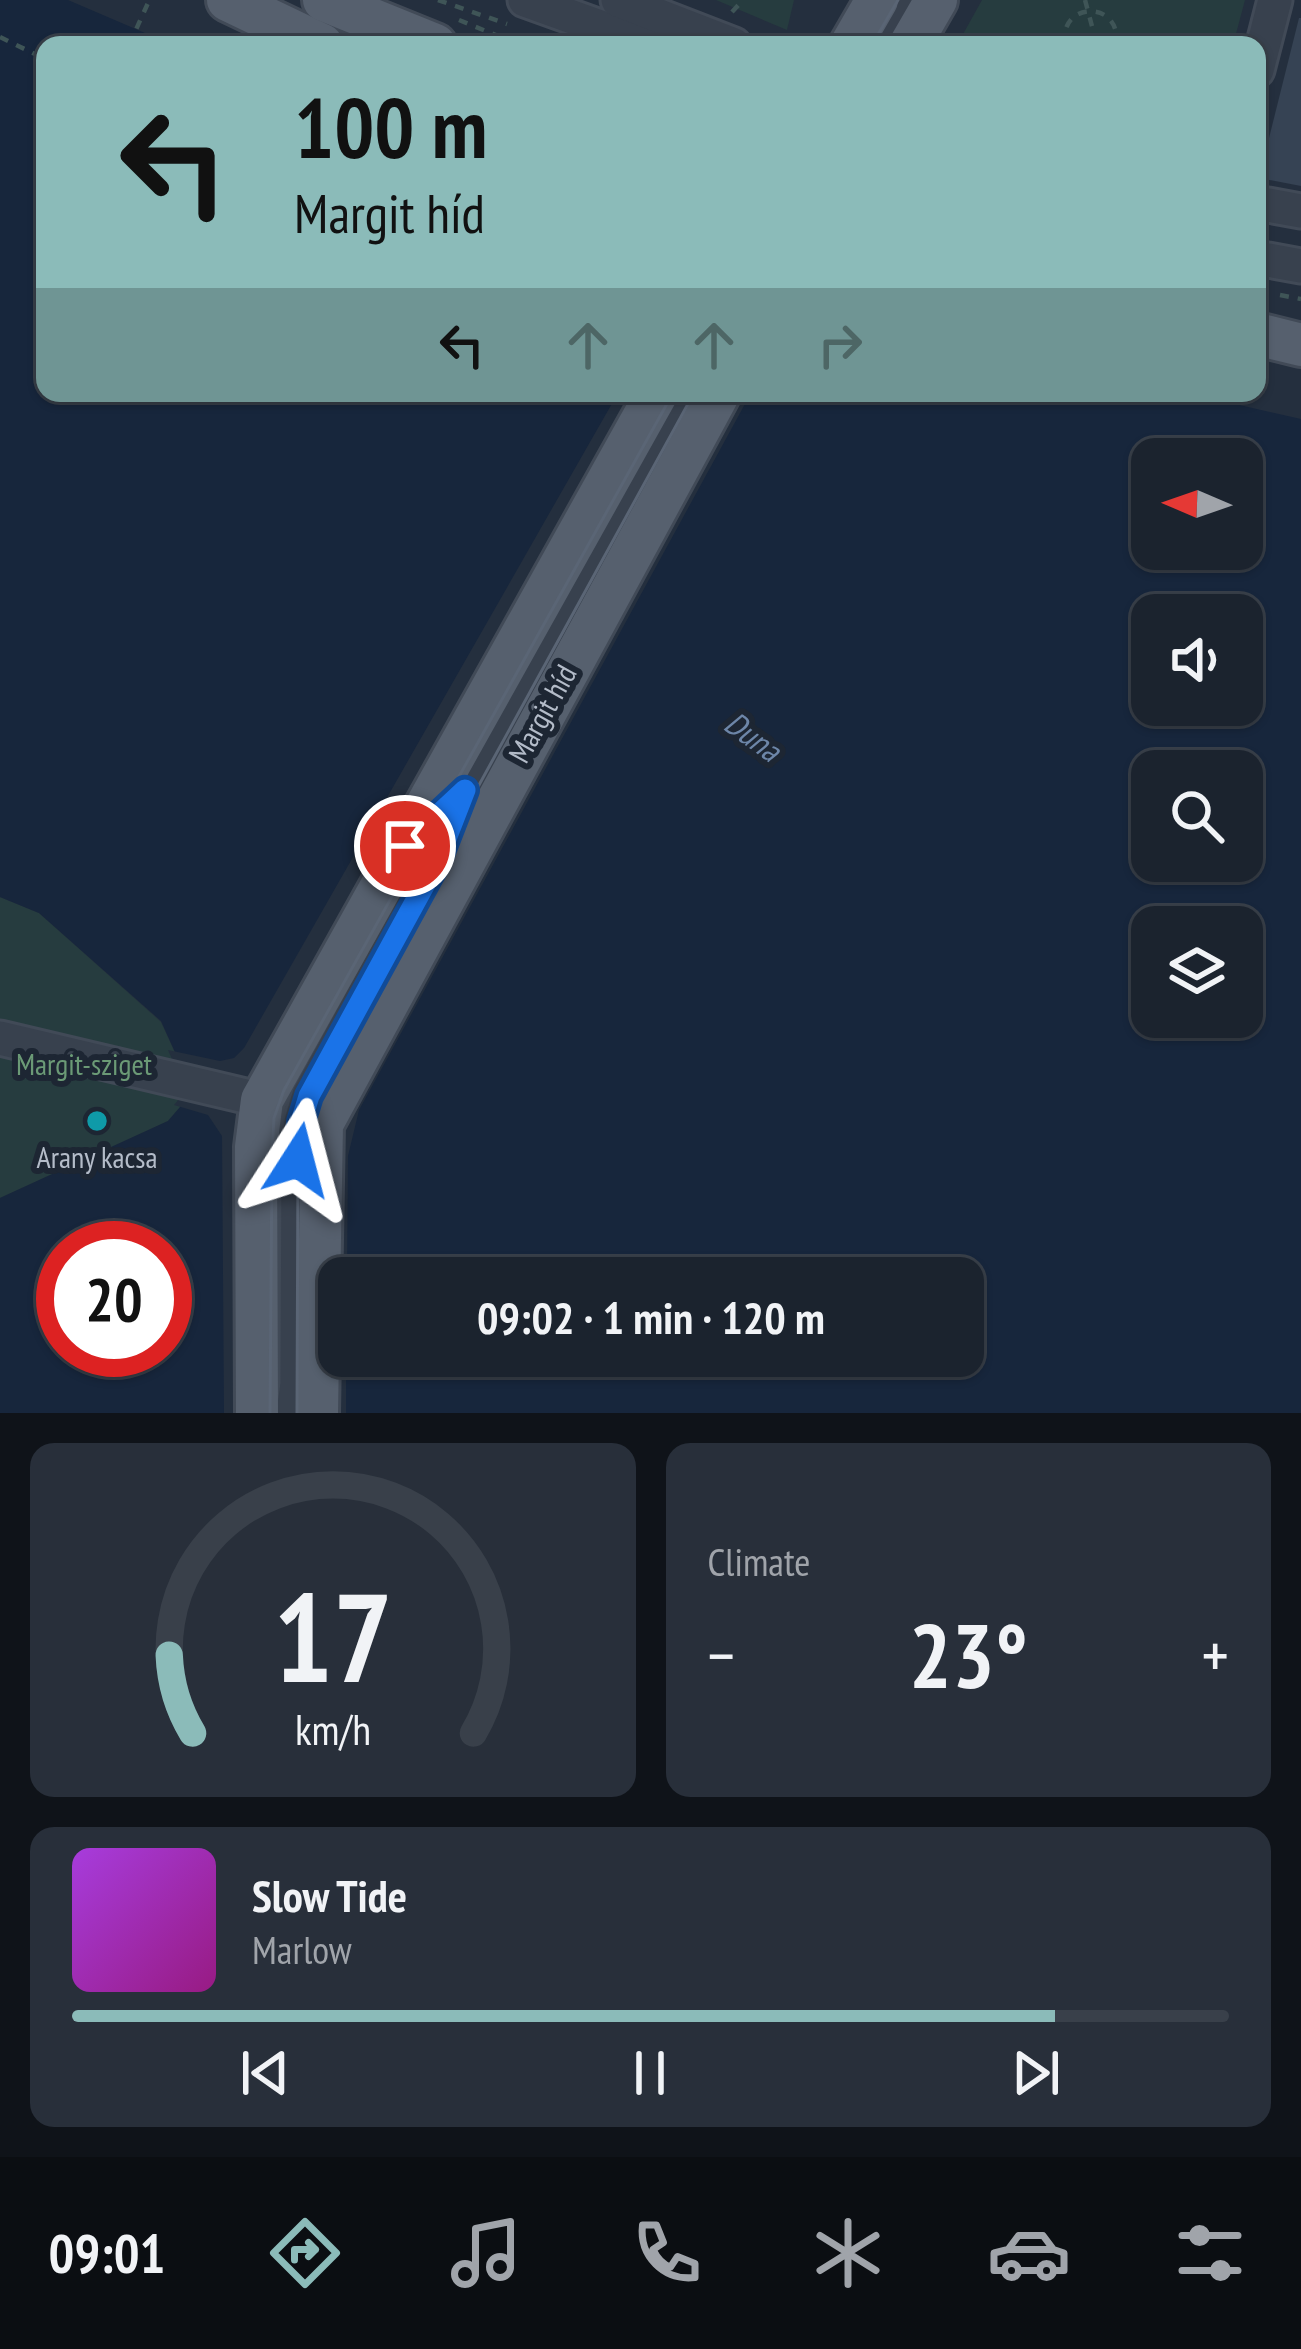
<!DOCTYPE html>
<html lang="en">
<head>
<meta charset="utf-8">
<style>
	body { margin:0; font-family:"PT Sans Narrow",sans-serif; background:#282f3a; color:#f1f3f6; height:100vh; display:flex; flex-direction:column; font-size:45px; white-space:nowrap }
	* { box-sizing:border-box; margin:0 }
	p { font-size:39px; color:#a0a4aa }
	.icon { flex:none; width:66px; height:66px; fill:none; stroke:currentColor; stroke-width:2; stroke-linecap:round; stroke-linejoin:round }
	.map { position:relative; height:1413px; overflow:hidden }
	.side { display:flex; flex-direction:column; gap:30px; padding:30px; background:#0f1319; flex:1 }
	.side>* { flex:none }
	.hud { position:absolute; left:36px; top:36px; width:1230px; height:366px; border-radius:24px; box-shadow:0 3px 9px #0004,0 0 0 3px #39404a; background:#8bbbb9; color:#111; overflow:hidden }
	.needle { width:78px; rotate:272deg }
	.buttons { position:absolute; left:1131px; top:438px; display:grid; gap:24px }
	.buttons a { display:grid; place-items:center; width:132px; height:132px; border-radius:24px; background:#1b232e; box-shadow:0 3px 9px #0004,0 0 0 3px #39404a; font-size:60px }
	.speed { position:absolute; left:36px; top:1221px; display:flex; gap:24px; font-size:60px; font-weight:700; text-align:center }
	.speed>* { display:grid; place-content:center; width:156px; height:156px; border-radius:50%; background:#1b232e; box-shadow:0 3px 9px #0004,0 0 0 3px #39404a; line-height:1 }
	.speed .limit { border:18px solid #d22; background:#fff; color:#111 }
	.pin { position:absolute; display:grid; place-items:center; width:102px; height:102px; color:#fff; margin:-51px; border:6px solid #fff; border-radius:50%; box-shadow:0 3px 12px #0007 }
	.me { position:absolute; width:132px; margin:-66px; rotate:9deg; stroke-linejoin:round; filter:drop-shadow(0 0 9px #0008) }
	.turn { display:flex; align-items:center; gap:42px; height:252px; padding:0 60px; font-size:54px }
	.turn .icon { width:156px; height:156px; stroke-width:2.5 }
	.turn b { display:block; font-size:84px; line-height:102px }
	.lanes { display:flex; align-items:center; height:114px; padding:0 60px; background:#0003; justify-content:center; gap:60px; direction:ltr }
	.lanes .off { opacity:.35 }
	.big { font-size:90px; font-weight:600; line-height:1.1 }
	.side .tile { flex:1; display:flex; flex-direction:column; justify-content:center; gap:18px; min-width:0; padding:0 42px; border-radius:24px; background:#282f3a }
	.side .dial { align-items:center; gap:0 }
	.dial svg { height:312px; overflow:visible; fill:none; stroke:#39404a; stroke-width:7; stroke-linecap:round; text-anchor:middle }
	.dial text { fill:#f1f3f6; stroke:none }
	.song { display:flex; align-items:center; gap:36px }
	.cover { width:144px; height:144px; border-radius:18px; background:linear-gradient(135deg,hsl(280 70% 55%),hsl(310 70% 35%)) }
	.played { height:12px; border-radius:6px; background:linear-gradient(90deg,#8bbbb9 85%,#39404a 85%) }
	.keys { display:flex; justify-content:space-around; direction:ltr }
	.heat { display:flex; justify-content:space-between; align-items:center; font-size:66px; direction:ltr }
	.side .tiles { flex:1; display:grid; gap:30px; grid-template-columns:1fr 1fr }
	.tile:last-child { grid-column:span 2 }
	.trip { position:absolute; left:318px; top:1257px; width:666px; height:120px; border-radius:24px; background:#1b232e; box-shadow:0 3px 9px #0004,0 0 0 3px #39404a; font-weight:600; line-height:120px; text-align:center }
	.tabs { display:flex; height:192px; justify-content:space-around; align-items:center; background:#0b0e12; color:#a0a4aa }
	.tabs .icon { width:84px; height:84px }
	.tabs .current { color:#8bbbb9 }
	.tabs b { font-size:54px; color:#f1f3f6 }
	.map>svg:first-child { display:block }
	.green { fill:#263c3f }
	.water { fill:#17263c; fill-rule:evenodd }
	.pier { fill:#242f3e }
	.building { fill:#364354 }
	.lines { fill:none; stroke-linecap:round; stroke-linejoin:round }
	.minor-casing { stroke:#414a57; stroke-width:39 }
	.major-casing { stroke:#414a57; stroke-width:48 }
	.path { stroke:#3f5557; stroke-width:4.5; stroke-dasharray:9 9; stroke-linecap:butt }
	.minor { stroke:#38414e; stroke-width:33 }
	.major { stroke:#56606e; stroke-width:42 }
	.tram { stroke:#5a6575; stroke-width:3 }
	.route-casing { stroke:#114b97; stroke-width:30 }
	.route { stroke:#1a73e8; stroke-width:21 }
	.culture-dot { fill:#0f9aa8; stroke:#1d2633; stroke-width:4.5 }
	.labels { text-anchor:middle; stroke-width:12; stroke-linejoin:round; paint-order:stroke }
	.street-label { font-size:30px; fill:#b4bcc9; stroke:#1d2633 }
	.park-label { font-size:30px; fill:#6b9a76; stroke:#1d2633 }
	.poi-label { font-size:30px; fill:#b4bcc9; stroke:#1d2633 }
	.water-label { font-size:33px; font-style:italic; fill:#6d86a8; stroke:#1d2633 }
</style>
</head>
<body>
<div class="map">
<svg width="1301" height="1413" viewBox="0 0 1301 1413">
	<rect width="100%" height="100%" fill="#242f3e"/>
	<g class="green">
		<polygon points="716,0 794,0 787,30"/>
		<polygon points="982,0 1245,0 1233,45 957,45"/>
		<polygon points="0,897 39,913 161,1022 193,1092 168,1121 0,1198"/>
	</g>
	<path class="water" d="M0,0H68L173,45H45V393H1187L1301,419V1413H0V1198L168,1121L193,1092L161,1021L39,913L0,897ZM1152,459H1242V549H1152ZM1152,615H1242V705H1152ZM1152,771H1242V861H1152ZM1152,927H1242V1017H1152ZM63,1248H165V1350H63ZM339,1278H963V1356H339Z"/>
	<polygon class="pier" points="618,393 751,393 359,1110 348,1156 347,1278 339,1278 339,1356 346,1356 346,1413 224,1413 222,1136 208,1115 174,1105 186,1091 168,1050 220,1061 234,1058 244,1048"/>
	<polygon class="building" points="1299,18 1301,18 1301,186 1259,178"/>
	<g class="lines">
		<g class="minor-casing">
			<g id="minor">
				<polyline points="525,0 650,45"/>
				<polyline points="618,0 734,45"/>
				<polyline points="880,45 906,0"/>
				<polyline points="1257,70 1275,0"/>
				<polyline points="1257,203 1301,211"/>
				<polyline points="1257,258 1301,266"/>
				<polyline points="0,1038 262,1100"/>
				<polyline points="293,1413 297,1384 298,1160 301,1122 309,1095 437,862 465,790 684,393"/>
			</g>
		</g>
		<g class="major-casing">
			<g id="major">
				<polyline points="228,0 322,45"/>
				<polyline points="324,0 435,45"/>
				<polyline points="851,45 877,0"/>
				<polyline points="910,45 936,0"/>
				<polyline points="1257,334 1301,345"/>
				<polyline points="257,1413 256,1147 262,1100 657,393"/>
				<polyline points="317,1413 322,1124 719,393"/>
			</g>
		</g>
		<g class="path">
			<polyline points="438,0 507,24"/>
			<polyline points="1085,0 1097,45"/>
			<polyline points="732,12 743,0"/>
			<polyline points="459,20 520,45"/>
			<polyline points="0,37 45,59"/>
			<polyline points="129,45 148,3"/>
			<path d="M1065,45C1058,0 1123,0 1116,45"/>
			<polyline points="1280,295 1301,299"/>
		</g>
		<use href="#minor" class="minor"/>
		<use href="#major" class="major"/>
		<g class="tram">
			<polyline points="872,45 898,0"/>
			<polyline points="270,1413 272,1156 274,1118 284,1090 673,393"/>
			<polyline points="297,1413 298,1160 301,1122 309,1095 694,393"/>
		</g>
	</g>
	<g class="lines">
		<g class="route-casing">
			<polyline id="route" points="298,1160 301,1122 309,1096 437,862 465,790 405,846"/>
		</g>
		<use href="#route" class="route"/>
	</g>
	<circle class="culture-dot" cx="97" cy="1121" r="12"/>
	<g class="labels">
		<g class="street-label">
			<text transform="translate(543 714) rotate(-61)" y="10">Margit híd</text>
		</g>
		<g class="park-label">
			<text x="84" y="1075">Margit-sziget</text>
		</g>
		<g class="poi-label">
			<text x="97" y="1168">Arany kacsa</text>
		</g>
		<g class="water-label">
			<text transform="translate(753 736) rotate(36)" y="12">Duna</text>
		</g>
	</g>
</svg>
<div class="buttons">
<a><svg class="needle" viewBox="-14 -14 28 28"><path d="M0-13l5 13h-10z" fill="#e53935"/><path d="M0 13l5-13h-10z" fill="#a0a4aa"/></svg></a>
<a><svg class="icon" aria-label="sound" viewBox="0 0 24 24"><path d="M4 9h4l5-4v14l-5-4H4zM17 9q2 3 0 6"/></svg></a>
<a><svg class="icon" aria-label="search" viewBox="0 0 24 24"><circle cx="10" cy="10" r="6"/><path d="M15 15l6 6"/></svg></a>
<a><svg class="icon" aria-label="layers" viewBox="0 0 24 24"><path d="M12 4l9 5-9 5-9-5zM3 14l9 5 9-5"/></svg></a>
</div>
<div class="speed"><div class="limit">20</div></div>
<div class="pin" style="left:405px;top:846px;background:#d93025"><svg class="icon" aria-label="arrive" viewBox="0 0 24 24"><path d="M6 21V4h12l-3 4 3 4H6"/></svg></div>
<svg class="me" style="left:298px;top:1160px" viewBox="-20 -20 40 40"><path d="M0-17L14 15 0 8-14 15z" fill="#1a73e8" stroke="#fff" stroke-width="4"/></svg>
<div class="trip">09:02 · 1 min · 120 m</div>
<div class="hud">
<div class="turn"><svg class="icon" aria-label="left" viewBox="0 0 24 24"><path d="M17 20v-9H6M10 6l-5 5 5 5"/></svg><div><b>100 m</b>Margit híd</div></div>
<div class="lanes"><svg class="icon" aria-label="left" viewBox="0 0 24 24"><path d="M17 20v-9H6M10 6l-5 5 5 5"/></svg><svg class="icon off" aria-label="ahead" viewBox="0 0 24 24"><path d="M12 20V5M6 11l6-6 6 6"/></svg><svg class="icon off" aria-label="ahead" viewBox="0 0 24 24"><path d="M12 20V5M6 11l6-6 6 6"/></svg><svg class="icon off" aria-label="right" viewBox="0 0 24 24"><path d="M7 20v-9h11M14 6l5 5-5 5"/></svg></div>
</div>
</div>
<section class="side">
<div class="tiles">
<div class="tile dial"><svg viewBox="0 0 100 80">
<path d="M14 69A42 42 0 1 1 86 69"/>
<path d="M14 69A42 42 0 0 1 8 49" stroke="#8bbbb9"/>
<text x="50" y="56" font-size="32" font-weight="700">17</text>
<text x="50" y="72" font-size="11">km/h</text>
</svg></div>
<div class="tile"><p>Climate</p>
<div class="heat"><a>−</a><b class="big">23°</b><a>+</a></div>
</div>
<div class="tile">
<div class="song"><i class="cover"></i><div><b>Slow Tide</b><p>Marlow</p></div></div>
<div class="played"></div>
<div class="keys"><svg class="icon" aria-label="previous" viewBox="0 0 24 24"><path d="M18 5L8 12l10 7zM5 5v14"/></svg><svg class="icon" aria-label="pause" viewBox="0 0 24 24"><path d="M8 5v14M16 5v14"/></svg><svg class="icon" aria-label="next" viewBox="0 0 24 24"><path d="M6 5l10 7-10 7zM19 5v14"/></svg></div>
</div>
</div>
</section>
<nav class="tabs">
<b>09:01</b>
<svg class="icon current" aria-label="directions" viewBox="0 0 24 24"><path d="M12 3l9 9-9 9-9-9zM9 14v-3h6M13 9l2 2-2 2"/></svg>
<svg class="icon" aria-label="music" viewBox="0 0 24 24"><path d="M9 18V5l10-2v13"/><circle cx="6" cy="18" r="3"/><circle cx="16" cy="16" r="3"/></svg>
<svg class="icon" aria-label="phone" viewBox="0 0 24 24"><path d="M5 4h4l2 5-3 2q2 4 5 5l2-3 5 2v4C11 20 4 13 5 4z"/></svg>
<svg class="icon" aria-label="climate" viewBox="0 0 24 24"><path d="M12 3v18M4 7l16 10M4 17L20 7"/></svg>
<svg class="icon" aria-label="car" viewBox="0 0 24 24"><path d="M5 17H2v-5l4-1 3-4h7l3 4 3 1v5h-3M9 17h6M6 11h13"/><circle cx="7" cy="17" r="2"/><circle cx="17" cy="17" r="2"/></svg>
<svg class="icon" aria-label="filters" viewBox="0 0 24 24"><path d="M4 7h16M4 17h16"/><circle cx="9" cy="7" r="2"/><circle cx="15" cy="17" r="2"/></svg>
</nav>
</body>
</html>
